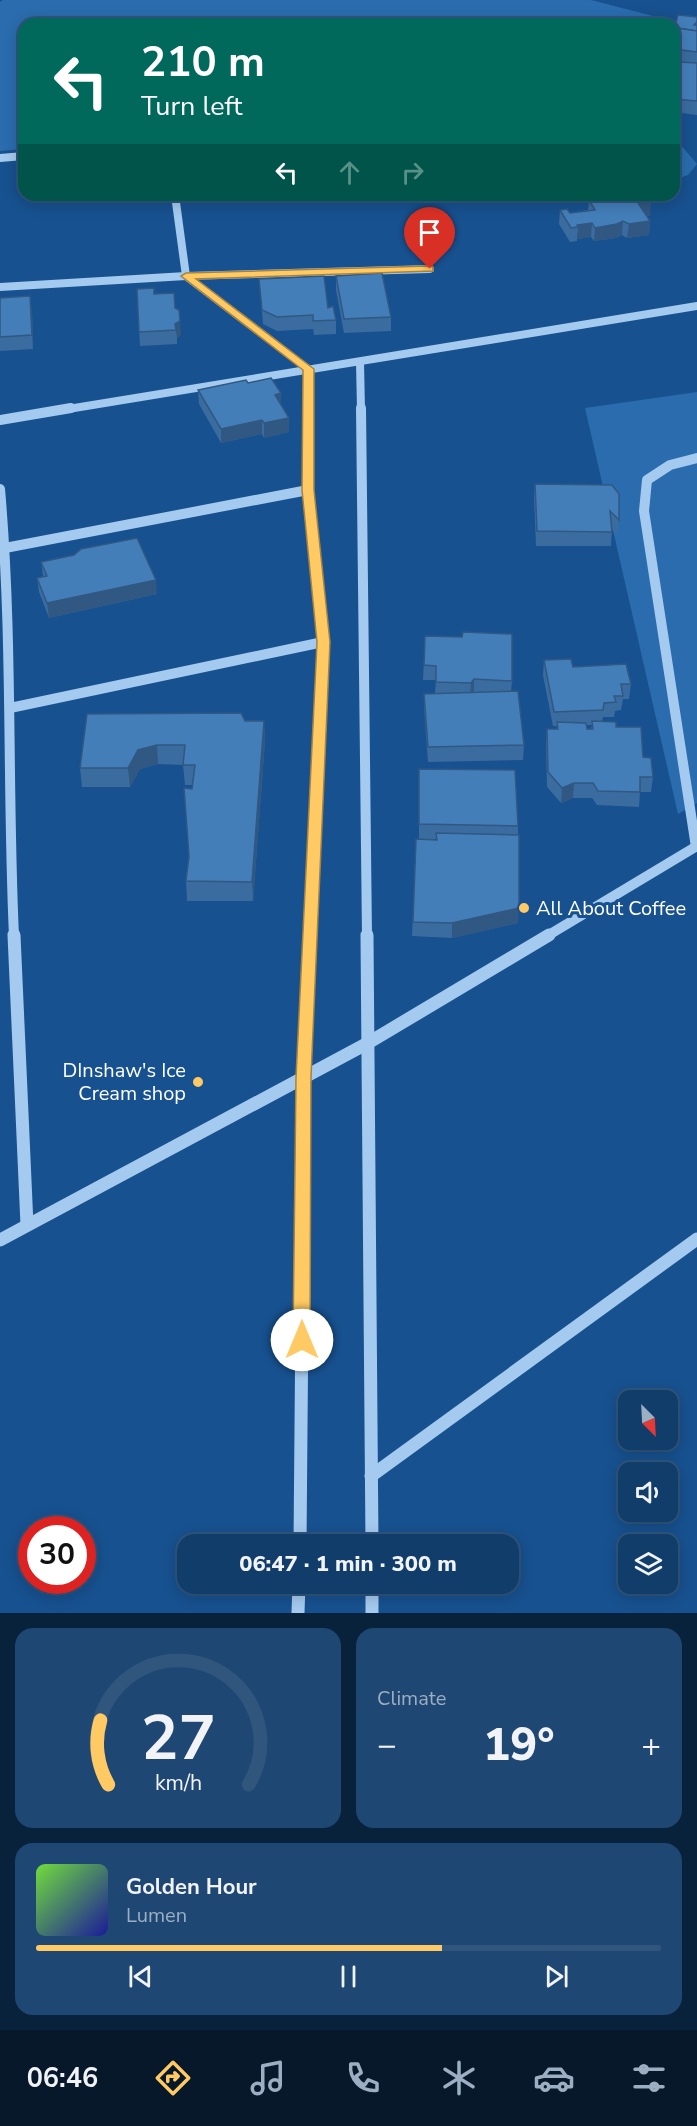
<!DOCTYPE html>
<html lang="en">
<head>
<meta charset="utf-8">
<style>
	body { margin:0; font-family:"Nunito Sans",sans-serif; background:#1e4873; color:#f1f3f6; height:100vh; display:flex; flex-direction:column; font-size:22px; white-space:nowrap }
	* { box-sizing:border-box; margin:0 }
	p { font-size:20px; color:#9caec1 }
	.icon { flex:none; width:33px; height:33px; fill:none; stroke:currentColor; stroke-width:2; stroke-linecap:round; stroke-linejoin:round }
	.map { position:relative; height:1613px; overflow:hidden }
	.panel { display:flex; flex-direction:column; gap:15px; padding:15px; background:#09223b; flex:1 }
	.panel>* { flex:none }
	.banner { position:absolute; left:18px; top:18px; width:662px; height:183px; border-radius:18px; box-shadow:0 3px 15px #0003,0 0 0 2px #30567e; background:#00695c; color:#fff; overflow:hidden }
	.needle { width:39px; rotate:156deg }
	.controls { position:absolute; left:618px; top:1390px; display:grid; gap:12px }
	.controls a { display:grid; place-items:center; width:60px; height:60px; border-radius:12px; background:#113d6b; box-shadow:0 3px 15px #0003,0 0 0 2px #30567e; font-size:30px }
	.speed { position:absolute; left:18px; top:1516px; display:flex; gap:12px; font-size:30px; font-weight:700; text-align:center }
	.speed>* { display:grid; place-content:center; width:78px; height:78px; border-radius:50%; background:#113d6b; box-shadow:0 3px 15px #0003,0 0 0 2px #30567e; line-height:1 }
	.speed .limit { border:9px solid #d22; background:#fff; color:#111 }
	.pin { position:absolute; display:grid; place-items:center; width:51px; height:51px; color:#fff; margin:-62px -26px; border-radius:50% 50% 50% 0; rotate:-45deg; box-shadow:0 0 6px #0007 }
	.pin .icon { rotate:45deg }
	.me { position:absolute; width:66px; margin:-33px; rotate:0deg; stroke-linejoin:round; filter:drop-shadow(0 0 4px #0008) }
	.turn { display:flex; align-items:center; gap:21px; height:126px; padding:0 24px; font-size:27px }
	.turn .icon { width:78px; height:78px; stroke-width:2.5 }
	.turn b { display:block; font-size:42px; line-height:51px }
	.lanes { display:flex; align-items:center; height:57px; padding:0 24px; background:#0003; justify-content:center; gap:30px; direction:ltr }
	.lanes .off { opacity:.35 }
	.big { font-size:45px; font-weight:800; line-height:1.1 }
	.panel .widget { flex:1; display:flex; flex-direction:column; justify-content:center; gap:9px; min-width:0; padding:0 21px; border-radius:18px; background:#1e4873 }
	.panel .dial { align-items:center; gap:0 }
	.dial svg { height:156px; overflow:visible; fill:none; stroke:#30567e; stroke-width:7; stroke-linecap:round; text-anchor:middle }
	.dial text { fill:#f1f3f6; stroke:none }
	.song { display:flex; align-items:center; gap:18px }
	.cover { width:72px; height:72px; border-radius:9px; background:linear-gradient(135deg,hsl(100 70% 55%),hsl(240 70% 35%)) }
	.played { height:6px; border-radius:3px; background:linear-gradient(90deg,#ffca63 65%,#30567e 65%) }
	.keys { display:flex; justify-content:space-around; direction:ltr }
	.heat { display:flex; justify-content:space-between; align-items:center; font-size:33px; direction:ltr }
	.panel .tiles { flex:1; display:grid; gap:15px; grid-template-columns:1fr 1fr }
	.widget:last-child { grid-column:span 2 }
	.trip { position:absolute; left:177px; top:1534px; width:342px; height:60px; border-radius:18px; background:#113d6b; box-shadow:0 3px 15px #0003,0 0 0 2px #30567e; font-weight:800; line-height:60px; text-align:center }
	.tabs { display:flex; height:96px; justify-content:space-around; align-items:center; background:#07182b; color:#9caec1 }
	.tabs .icon { width:42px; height:42px }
	.tabs .active { color:#ffca63 }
	.tabs b { font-size:27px; color:#f1f3f6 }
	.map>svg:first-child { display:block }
	.green { fill:#2a6cae }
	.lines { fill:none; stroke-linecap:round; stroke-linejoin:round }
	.minor-far2 { stroke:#a4caef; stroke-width:8 }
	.minor-far1 { stroke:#a4caef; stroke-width:10 }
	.minor { stroke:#a4caef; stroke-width:13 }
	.wall { fill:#3a6c9f; fill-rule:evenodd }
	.shaded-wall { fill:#305882 }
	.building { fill:#447eb9; stroke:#305882; stroke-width:1.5 }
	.route { fill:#ffca63; stroke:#a68340; stroke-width:1.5 }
	.poi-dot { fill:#ffca63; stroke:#17518f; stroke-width:2 }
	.labels { text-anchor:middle; stroke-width:6; stroke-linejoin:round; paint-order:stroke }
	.poi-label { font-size:20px; fill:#fff; stroke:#17518f; text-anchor:start }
</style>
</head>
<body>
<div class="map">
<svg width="697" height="1613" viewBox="0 0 697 1613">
	<rect width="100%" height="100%" fill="#17518f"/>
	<g class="green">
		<polygon points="3,0 591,0 653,16 653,24 24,24 24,149 0,151 0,2"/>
		<polygon points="674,137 697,164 688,175 674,180"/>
		<polygon points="697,392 697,803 678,814 585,408"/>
	</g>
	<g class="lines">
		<g class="minor-far2">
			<polyline points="0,158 24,156"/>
			<polyline points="175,195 186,276 308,369 308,410"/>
			<polyline points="0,287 186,276 430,269"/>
			<polyline points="360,362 361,410"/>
			<polyline points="62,410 697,306"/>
		</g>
		<g class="minor-far1">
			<polyline points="308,408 308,490 323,642 310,936"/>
			<polyline points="361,408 367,936"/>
			<polyline points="0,420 71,408"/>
			<path d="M0,489C13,638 7,787 14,936"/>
			<polyline points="5,548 308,490"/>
			<polyline points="10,708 323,642"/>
			<polyline points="696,847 644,511 647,480 670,465 697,458"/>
			<polyline points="547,936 697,846"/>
		</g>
		<g class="minor">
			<polyline points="14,935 27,1225"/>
			<polyline points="367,935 372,1545"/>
			<polyline points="0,1240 368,1043 549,935"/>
			<polyline points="371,1476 697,1239"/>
			<polyline points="300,1545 304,1077 310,935"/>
			<polyline points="372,1584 372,1613"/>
			<polyline points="298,1613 299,1584"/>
		</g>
	</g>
	<g class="wall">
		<polygon points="678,15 697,17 697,115 674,112 674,87 680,63 674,63 674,31"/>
		<polygon points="599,195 646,195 650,216 647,216 650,221 649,235 627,238 622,235 616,238 594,241 591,237 577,239 577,241 570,242 559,224 560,210 570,213 588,210 589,200 598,199"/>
		<polygon points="336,276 391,317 391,331 344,333 336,290"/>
		<polygon points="259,279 328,308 336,320 336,334 314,335 313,329 277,331 263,324"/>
		<polygon points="137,289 154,294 175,308 181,335 177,338 177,344 140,346"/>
		<polygon points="0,298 32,310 33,349 0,351"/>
		<polygon points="248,383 281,393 281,405 289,418 289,432 264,438 262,434 221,443 199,404 198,390"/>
		<polygon points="535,484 612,485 619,520 617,535 612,529 611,546 536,546 534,498"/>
		<polygon points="41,562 157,594 49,618 39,592 37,578 43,576"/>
		<polygon points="425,636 512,681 511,692 524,745 523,760 428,762 424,708 424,694 435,693 436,680 423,680"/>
		<path d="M544,660L573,667L631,684L629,699H623L621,710L615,711L614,717H603L602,721L616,727L643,757L653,777L651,792H640L639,807L597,805L592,798H573L561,803L547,787L546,744L547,729H556L557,726H553L543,675ZM586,725H592L591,729H587Z"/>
		<polygon points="87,714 264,721 265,741 253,901 187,901 186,881 189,856 193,785 185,785 183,765 158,764 140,769 130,787 82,787 80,768"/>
		<polygon points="419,783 518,826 518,923 452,938 412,936 416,839 436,840 436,839 419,839"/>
	</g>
	<g class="shaded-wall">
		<polygon points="651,202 650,216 637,217 638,203"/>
		<polygon points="623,221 622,235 616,238 594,241 595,228"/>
		<polygon points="650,221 649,235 627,238 629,224"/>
		<polygon points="592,223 591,237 577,239 578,227 577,225"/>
		<polygon points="30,296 32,310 33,349 32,335"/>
		<polygon points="180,321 181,335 177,338 175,324"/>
		<polygon points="281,393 281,408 275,395"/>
		<polygon points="289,418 289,432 264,438 264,423"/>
		<polygon points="262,420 262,434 221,443 221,429"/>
		<polygon points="156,580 157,594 49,618 47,603"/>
		<polygon points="474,679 474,694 470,698 471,683"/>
		<polygon points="264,721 265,741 253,901 252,882"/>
		<polygon points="157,745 158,764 140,769 130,787 128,768 138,750"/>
		<polygon points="574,783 573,798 561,803 562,788"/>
		<polygon points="519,908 518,923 452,938 452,923"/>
	</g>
	<g class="building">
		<polygon points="678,15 697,17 697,22 694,25 697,25 697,31 677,28 676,31 674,30"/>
		<polygon points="677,28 697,31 697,52 674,49 674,37"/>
		<polygon points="680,62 697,63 697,101 674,99 674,87"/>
		<polygon points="603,195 646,195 651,202 638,203 650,221 629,224 623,221 617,224 595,228 592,223 577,225 578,227 571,228 560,210 567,209 570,213 595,210 589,200 605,198"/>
		<polygon points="382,273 391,317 344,319 336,276"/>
		<polygon points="324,276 328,308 333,306 336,320 313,321 313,315 277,317 262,310 259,279"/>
		<polygon points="154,288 154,294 174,293 175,308 179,310 180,321 175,324 176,330 139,332 137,289"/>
		<polygon points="30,296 32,335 0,337 0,298"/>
		<polygon points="271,378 281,393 275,395 289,418 264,423 262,420 221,429 198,390 246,380 248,383"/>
		<polygon points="535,484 612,485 619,494 619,520 610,511 612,532 537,531"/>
		<polygon points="137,538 156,580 47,603 37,578 47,576 41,562 74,555 81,549"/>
		<polygon points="463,632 512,634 512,681 474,679 471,683 436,682 436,666 424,665 425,636 462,637"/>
		<polygon points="571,659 573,667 626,664 631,684 621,684 623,696 614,696 616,702 604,703 603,710 554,712 544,660"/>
		<polygon points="518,691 524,745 428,747 424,694"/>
		<polygon points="241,713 245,721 264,721 252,882 186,881 189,856 184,788 192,789 195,765 183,765 185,745 157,745 138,750 128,768 80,768 87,714"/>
		<polygon points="592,721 616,722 616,727 641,727 643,757 651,758 653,777 640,777 640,792 598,791 593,783 574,783 562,788 548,772 547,729 558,729 557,722 586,723 587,729 593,729"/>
		<polygon points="419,769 515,770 518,826 419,824"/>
		<polygon points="436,833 519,835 519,908 452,923 413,922 416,839 437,840"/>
	</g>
	<polygon class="route" points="430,266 433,267 433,271 196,279 314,369 314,490 330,642 311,1077 310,1340 308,1345 302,1348 296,1345 293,1340 296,1077 317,642 302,490 303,370 181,276 186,273"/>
	<g class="poi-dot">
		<circle cx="524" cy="908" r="6"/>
		<circle cx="198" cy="1082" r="6"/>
	</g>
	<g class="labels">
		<g class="poi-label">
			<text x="536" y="915">All About Coffee</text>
			<text x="186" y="1077" text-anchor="end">DInshaw's Ice<tspan x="186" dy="23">Cream shop</tspan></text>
		</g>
	</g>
</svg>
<div class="controls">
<a><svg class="needle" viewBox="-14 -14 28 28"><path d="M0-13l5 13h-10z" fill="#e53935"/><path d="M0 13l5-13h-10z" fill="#9caec1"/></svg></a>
<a><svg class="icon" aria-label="sound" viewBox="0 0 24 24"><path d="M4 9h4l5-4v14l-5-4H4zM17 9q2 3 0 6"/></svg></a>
<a><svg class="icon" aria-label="layers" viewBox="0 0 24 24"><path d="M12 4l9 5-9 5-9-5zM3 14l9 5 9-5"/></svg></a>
</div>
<div class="speed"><div class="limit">30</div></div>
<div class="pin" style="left:430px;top:269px;background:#d93025"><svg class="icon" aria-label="arrive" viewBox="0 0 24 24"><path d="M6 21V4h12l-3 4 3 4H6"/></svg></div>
<svg class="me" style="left:302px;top:1340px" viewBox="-20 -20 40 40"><circle r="19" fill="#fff"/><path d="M0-13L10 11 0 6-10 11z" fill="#ffca63"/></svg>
<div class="trip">06:47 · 1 min · 300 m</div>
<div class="banner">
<div class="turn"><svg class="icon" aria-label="left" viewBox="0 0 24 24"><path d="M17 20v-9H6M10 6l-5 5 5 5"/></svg><div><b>210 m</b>Turn left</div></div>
<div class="lanes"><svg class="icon" aria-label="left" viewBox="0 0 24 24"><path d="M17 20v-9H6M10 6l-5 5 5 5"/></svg><svg class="icon off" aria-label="ahead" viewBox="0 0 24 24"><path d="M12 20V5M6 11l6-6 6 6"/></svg><svg class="icon off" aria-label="right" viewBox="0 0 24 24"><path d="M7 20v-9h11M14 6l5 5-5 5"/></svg></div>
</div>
</div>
<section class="panel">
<div class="tiles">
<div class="widget dial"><svg viewBox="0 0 100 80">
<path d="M14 69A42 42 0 1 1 86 69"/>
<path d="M14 69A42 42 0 0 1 10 36" stroke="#ffca63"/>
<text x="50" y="56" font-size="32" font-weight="700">27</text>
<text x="50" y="72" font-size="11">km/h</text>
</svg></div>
<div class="widget"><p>Climate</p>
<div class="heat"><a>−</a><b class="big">19°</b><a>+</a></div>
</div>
<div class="widget">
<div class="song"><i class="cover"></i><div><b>Golden Hour</b><p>Lumen</p></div></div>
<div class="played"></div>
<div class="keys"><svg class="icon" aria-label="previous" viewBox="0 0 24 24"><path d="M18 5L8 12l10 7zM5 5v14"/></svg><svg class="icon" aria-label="pause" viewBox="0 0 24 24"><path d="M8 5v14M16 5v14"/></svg><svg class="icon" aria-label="next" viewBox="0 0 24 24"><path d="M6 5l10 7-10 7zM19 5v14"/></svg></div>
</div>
</div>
</section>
<nav class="tabs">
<b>06:46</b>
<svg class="icon active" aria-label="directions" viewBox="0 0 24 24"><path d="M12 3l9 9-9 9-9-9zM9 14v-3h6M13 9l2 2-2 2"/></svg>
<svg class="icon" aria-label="music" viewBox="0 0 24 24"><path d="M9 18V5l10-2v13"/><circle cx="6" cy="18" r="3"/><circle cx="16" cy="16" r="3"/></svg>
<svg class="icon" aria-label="phone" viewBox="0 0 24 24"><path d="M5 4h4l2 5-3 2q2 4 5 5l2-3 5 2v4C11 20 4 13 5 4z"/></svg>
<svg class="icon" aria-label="climate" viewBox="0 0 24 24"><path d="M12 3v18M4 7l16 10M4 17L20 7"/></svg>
<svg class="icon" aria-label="car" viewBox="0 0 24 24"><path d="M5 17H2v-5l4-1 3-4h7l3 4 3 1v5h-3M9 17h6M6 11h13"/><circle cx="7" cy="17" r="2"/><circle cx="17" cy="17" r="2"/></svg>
<svg class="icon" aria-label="filters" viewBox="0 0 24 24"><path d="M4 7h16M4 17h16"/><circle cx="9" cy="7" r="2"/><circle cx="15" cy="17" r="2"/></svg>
</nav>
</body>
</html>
